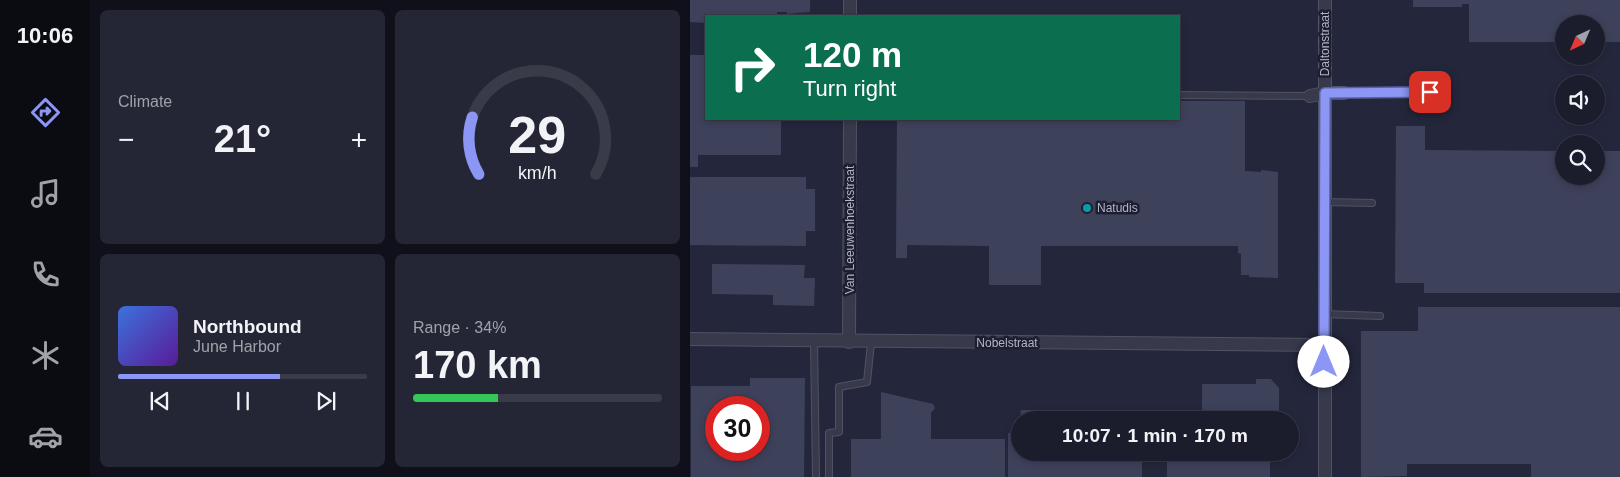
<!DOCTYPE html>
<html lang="en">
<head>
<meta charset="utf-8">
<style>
	body { margin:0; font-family:Arial,sans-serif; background:#242635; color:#f1f3f6; height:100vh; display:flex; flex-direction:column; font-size:19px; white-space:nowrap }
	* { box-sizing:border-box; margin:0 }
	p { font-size:16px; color:#a0a2aa }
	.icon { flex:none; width:28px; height:28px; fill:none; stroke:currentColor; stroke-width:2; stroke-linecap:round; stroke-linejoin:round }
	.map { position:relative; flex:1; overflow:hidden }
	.side { display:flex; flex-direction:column; gap:10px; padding:10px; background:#0f1019; width:600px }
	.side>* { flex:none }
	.top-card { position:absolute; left:15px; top:15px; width:475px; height:105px; border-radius:0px; box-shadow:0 2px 8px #0003,0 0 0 1px #393b49; background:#0b6e4f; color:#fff; overflow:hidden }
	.needle { width:32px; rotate:224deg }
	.controls { position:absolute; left:865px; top:15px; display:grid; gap:10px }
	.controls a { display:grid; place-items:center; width:50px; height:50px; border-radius:50%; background:#1b1d2d; box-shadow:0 2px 8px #0003,0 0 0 1px #393b49; font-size:25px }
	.speed { position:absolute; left:15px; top:396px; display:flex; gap:10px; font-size:25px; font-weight:700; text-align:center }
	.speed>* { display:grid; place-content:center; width:65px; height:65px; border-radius:50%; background:#1b1d2d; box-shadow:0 2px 8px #0003,0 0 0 1px #393b49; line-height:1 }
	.speed .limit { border:8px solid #d22; background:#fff; color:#111 }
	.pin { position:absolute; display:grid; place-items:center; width:42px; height:42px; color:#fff; margin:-21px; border-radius:10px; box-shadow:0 2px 8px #0006 }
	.me { position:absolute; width:55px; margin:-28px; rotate:0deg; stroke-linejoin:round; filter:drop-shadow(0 0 4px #0008) }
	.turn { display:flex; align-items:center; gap:18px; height:105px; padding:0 15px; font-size:22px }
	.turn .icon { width:65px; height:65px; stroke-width:2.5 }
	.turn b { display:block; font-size:35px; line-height:42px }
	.big { font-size:38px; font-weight:700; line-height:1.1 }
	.side .widget { flex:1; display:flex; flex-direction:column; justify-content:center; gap:8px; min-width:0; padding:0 18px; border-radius:8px; background:#242635 }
	.side .dial { align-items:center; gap:0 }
	.dial svg { height:130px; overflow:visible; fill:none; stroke:#393b49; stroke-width:7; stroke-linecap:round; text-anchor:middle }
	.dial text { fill:#f1f3f6; stroke:none }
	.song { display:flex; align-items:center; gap:15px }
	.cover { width:60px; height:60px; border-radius:8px; background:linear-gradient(135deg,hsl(220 70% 55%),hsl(270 70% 35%)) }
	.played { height:5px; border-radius:2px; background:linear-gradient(90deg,#8c96f4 65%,#393b49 65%) }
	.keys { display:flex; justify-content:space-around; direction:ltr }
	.heat { display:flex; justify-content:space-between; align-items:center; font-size:28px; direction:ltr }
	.charge { height:8px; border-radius:4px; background:linear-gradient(90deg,#34c759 34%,#393b49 0) }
	.side .tiles { flex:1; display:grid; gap:10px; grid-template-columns:repeat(2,1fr) }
	.trip { position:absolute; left:321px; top:411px; width:288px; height:50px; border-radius:25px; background:#1b1d2d; box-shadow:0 2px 8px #0003,0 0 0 1px #393b49; font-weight:700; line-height:50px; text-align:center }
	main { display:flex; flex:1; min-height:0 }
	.tab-bar { display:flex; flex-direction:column; width:90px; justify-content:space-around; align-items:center; background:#0b0c12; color:#a0a2aa }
	.tab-bar .icon { width:35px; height:35px }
	.tab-bar .current { color:#8c96f4 }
	.tab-bar b { font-size:22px; color:#f1f3f6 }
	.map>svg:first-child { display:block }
	.building { fill:#3e415a; fill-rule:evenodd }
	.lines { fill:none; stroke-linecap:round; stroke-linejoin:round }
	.service-casing { stroke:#505264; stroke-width:8 }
	.minor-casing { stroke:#505264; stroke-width:14 }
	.service { stroke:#383a4c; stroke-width:6 }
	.minor { stroke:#383a4c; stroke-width:12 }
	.route-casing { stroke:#5b629f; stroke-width:12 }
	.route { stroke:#8c96f4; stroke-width:9 }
	.culture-dot { fill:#0f9aa8; stroke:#1d1f31; stroke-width:2 }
	.labels { text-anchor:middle; stroke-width:5; stroke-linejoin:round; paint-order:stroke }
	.street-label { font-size:12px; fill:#b3b5c7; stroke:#1d1f31 }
	.poi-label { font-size:12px; fill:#b3b5c7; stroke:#1d1f31; text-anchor:start }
</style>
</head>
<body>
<main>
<nav class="tab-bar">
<b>10:06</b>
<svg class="icon current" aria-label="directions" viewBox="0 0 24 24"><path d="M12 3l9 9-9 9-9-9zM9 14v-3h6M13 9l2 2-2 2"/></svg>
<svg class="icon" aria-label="music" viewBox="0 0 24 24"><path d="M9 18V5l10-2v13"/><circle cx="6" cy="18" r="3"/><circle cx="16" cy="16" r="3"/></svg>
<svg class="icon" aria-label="phone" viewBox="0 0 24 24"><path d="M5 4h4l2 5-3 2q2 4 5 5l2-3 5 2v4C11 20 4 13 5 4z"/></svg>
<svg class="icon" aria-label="climate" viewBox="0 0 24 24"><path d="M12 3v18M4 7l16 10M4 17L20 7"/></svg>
<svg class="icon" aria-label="car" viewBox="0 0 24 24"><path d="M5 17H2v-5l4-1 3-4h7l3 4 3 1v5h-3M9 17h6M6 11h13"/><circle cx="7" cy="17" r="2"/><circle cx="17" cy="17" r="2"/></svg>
</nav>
<section class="side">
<div class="tiles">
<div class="widget"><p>Climate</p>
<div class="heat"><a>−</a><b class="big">21°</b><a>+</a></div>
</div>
<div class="widget dial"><svg viewBox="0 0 100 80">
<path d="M14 69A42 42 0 1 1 86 69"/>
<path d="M14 69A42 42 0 0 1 10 34" stroke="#8c96f4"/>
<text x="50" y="56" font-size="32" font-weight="700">29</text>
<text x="50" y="72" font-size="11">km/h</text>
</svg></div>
<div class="widget">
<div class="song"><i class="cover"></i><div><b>Northbound</b><p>June Harbor</p></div></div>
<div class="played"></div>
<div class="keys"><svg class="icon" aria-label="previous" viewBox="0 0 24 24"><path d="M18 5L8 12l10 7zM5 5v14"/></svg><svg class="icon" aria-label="pause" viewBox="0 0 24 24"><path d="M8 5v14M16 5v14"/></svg><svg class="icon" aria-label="next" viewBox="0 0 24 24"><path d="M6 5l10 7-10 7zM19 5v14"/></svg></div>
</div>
<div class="widget"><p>Range · 34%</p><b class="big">170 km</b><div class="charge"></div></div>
</div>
</section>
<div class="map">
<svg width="930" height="477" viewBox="0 0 930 477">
	<rect width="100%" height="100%" fill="#24273c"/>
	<g class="building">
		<polygon points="0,0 120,0 120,12 97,14 97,12 87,12 87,16 16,16 16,23 0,22"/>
		<polygon points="723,0 930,0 930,42 906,42 906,24 874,24 874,42 779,42 779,4 772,4 772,7 723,7"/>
		<polygon points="0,55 16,55 16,119 91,119 91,155 8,155 8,167 0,167"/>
		<polygon points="489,101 555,101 555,171 571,172 571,170 588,172 588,278 559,277 559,275 551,275 551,254 548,253 548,246 351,246 351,285 299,285 299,246 217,245 217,258 206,258 207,119 489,119"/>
		<polygon points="706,126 735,126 735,150 874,151 874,176 906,176 906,151 930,151 930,293 734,293 734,283 705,283"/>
		<polygon points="0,177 116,177 116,189 125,189 125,231 116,231 116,246 0,245"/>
		<polygon points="22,264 115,265 114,278 125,278 124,306 83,305 83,295 22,294"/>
		<polygon points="728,307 930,307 930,477 841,477 841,464 717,464 717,476 671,477 671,331 728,331"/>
		<path d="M60,378H115L114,477H1V386H60ZM26,408H69V450H26Z"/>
		<polygon points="566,379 581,379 589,388 589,418 512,420 512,384 566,384"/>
		<polygon points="191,392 243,404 245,408 241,413 241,439 315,439 315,477 161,477 161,439 191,439"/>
		<polygon points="331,410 354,410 354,414 451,415 451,420 330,420"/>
		<polygon points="318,433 330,433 330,452 452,452 452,477 318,477"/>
		<rect x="477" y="452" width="103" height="25"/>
	</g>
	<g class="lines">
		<g class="service-casing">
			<g id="service">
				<polyline points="654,93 757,92"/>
				<polyline points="489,95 620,96"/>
				<polyline points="635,202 682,203"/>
				<polyline points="634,314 690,316"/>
				<polyline points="124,341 126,477"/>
				<polyline points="139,477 139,433 149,432 149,387 177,382 181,343"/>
			</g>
		</g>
		<g class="minor-casing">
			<g id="minor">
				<polyline points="160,16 160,0"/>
				<polyline points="620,96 635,93 654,93"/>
				<polyline points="0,339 634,345"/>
				<polyline points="159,342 160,119"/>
				<polyline points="635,477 635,0"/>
			</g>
		</g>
		<use href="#service" class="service"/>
		<use href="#minor" class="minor"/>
	</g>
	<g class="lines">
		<g class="route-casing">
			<polyline id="route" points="634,362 635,93 740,92"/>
		</g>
		<use href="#route" class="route"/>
	</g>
	<circle class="culture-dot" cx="397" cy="208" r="5"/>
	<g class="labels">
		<g class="street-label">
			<text transform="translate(635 44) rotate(-90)" y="4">Daltonstraat</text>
			<text transform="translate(160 230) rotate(-90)" y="4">Van Leeuwenhoekstraat</text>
			<text x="317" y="347">Nobelstraat</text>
		</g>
		<g class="poi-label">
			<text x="407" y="212">Natudis</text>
		</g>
	</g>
</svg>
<div class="controls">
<a><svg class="needle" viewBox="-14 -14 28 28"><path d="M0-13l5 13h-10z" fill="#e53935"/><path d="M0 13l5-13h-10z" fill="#a0a2aa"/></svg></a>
<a><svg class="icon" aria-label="sound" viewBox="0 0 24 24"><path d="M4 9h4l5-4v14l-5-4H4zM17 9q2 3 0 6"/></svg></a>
<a><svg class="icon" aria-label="search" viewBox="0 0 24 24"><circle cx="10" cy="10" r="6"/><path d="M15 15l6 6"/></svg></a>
</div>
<div class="speed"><div class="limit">30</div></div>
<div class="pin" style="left:740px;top:92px;background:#d93025"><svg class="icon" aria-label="arrive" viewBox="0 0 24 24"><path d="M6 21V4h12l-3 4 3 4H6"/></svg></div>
<svg class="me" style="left:634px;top:362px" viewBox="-20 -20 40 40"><circle r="19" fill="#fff"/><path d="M0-13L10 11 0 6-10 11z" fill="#8c96f4"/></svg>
<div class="trip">10:07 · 1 min · 170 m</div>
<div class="top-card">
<div class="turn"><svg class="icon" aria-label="right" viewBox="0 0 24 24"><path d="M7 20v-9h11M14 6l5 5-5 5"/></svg><div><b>120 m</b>Turn right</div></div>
</div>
</div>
</main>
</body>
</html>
